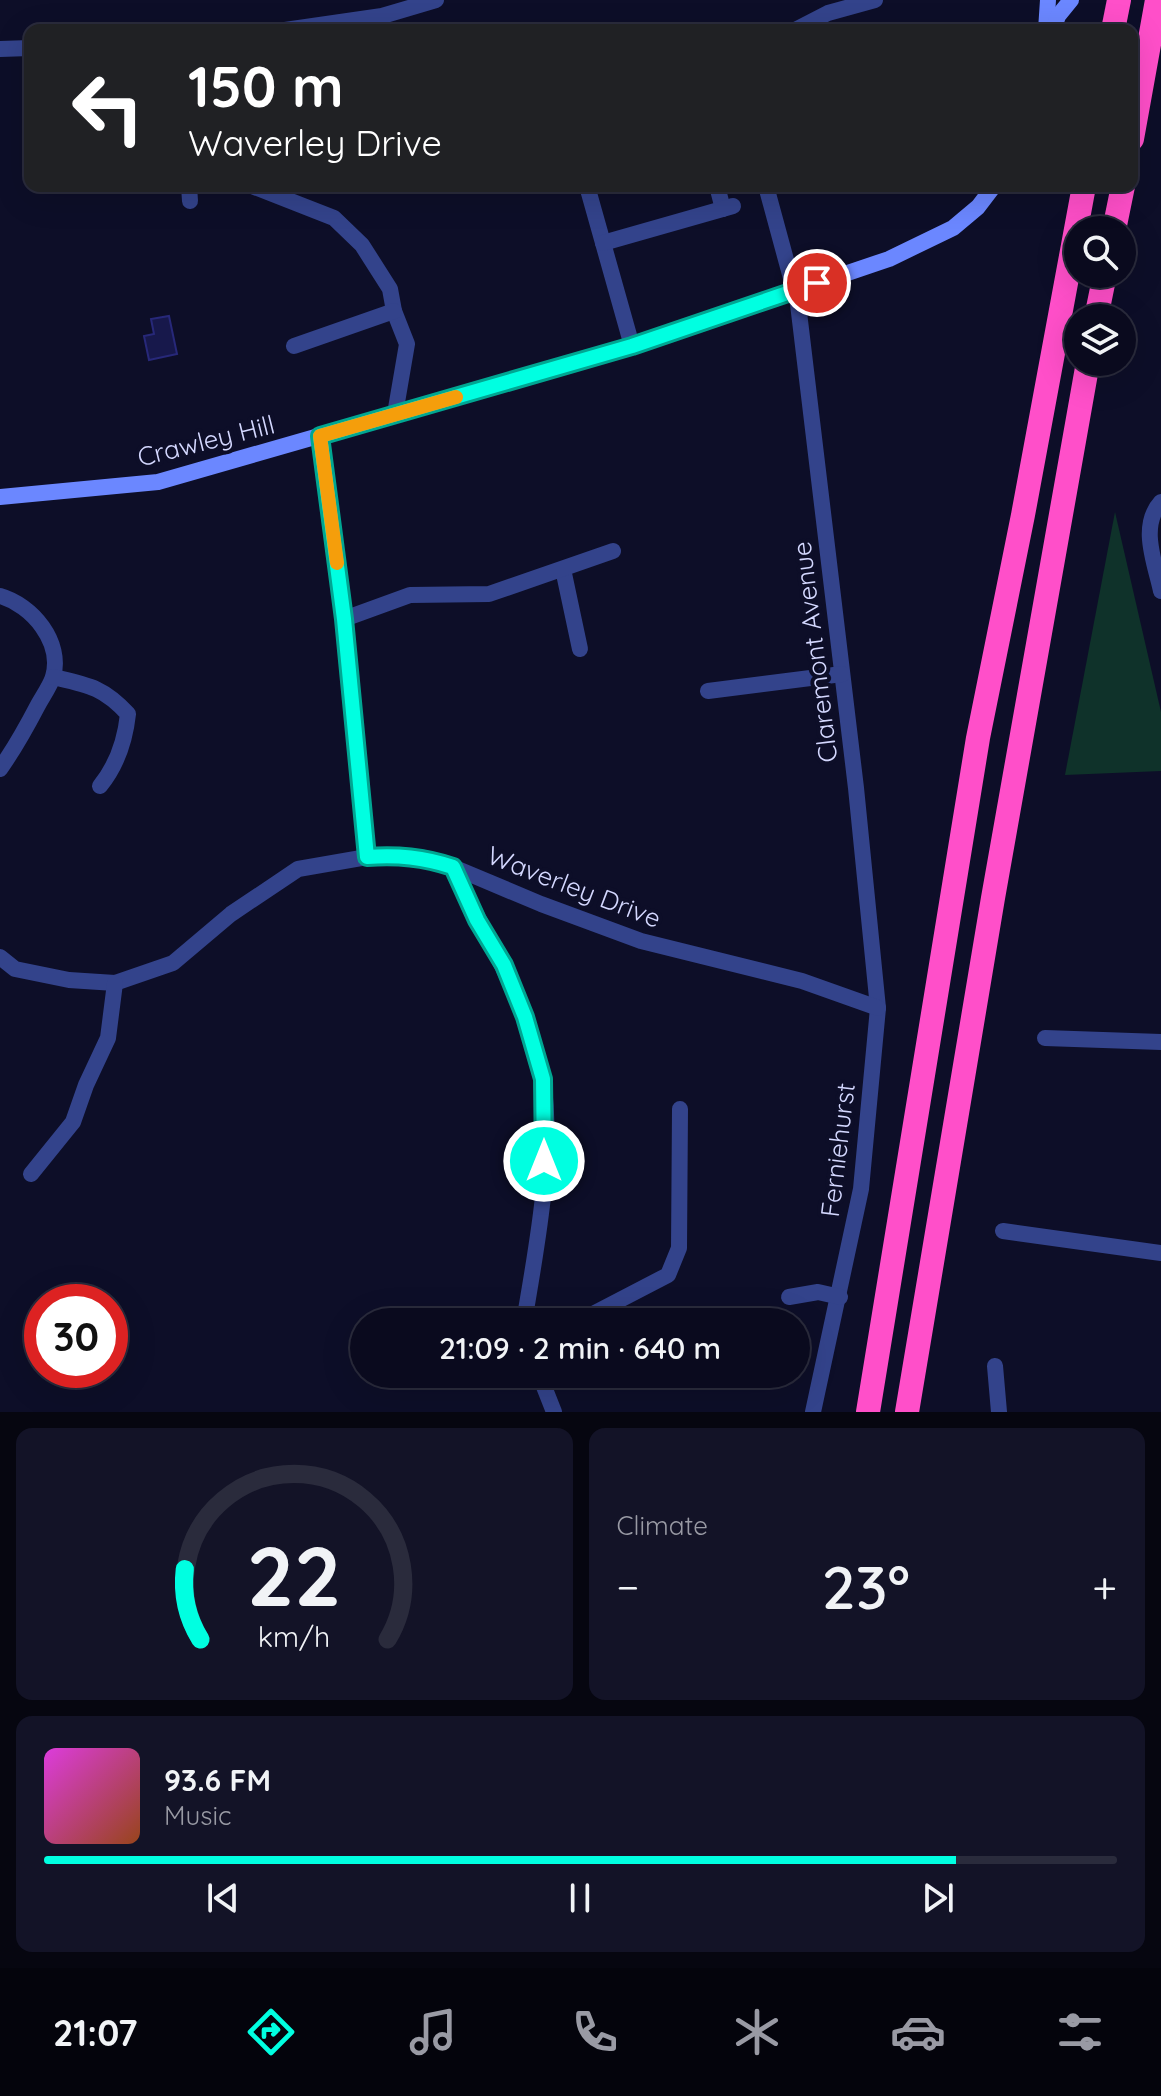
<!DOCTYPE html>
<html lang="en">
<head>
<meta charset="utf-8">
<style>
	body { margin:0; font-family:Quicksand,sans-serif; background:#131327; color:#f1f3f6; height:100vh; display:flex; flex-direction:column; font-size:30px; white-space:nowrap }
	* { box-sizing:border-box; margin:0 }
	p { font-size:26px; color:#999aa4 }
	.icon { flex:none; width:44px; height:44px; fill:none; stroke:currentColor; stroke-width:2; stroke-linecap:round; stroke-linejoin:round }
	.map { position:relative; height:1412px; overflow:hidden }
	.panel { display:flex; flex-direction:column; gap:16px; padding:16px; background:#060610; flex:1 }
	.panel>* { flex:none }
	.top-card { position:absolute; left:24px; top:24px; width:1114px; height:168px; border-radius:16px; box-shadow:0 8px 32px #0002,0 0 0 2px #2a2b3c; background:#202124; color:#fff; overflow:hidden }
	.controls { position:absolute; left:1064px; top:216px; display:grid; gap:16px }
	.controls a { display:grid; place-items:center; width:72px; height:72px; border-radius:50%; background:#0a0a1e; box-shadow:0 8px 32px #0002,0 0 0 2px #2a2b3c; font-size:40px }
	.speed { position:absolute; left:24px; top:1284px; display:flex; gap:16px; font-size:40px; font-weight:700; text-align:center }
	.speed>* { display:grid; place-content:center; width:104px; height:104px; border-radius:50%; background:#0a0a1e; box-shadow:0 8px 32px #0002,0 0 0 2px #2a2b3c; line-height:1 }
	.speed .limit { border:12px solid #d22; background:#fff; color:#111 }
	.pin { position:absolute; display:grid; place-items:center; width:68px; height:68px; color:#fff; margin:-34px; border:4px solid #fff; border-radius:50%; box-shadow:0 2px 8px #0007 }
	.me { position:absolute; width:88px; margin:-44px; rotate:0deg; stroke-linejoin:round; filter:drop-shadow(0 0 6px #0008) }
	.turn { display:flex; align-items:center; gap:28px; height:168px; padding:0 32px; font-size:36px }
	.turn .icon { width:104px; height:104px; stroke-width:2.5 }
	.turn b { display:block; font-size:56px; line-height:68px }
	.big { font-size:60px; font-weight:600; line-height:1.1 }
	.panel .widget { flex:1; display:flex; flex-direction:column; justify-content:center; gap:12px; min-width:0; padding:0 28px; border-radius:16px; background:#131327 }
	.panel .dial { align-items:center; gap:0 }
	.dial svg { height:208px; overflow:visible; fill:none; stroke:#2a2b3c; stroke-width:7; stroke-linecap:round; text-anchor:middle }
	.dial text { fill:#f1f3f6; stroke:none }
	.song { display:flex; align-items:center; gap:24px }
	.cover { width:96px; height:96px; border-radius:12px; background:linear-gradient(135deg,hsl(300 70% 55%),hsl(20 70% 35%)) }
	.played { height:8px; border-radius:4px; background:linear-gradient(90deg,#00ffe1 85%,#2a2b3c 85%) }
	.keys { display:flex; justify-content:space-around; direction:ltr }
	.heat { display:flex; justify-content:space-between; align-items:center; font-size:44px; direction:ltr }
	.panel .tiles { flex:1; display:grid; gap:16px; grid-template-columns:1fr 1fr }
	.widget:last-child { grid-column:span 2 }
	.trip { position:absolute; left:350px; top:1308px; width:460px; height:80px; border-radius:40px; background:#0a0a1e; box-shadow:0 8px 32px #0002,0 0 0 2px #2a2b3c; font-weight:600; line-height:80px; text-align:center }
	.tabs { display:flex; height:128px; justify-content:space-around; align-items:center; background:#04040c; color:#999aa4 }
	.tabs .icon { width:56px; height:56px }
	.tabs .active { color:#00ffe1 }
	.tabs b { font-size:36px; color:#f1f3f6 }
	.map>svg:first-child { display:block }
	.green { fill:#0f322a }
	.building { fill:#17184b; stroke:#272879; stroke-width:2 }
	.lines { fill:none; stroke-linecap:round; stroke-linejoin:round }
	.street { stroke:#33438b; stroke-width:16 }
	.secondary { stroke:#6b87ff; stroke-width:16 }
	.highway { stroke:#ff4fc9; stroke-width:24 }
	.route-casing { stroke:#00a692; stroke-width:20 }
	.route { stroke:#00ffe1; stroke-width:14 }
	.slow { stroke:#f59e0b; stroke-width:14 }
	.labels { text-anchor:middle; stroke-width:8; stroke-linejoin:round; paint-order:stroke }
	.street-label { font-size:26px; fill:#d4d8ff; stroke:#0d0e28 }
</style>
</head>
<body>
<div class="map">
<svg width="1161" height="1412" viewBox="0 0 1161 1412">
	<rect width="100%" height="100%" fill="#0d0e28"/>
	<polygon class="green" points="1115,512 1161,712 1161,771 1065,775"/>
	<polygon class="building" points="169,316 177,354 149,360 144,336 154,334 151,319"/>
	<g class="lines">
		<g class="street">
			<polyline points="285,30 382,16 436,0"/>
			<polyline points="795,30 828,13 875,0"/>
			<polyline points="0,49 30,48"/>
			<polyline points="189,186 190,201"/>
			<polyline points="252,186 334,218 362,245 390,289 394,311 407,344 395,414"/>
			<polyline points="587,186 632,346"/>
			<polyline points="717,186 723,209"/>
			<polyline points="766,186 798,304 856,788 878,1008 861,1189 813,1412"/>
			<polyline points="603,243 733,206"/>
			<polyline points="294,346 394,311"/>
			<polyline points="320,436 344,619 367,857"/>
			<path d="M1161,502C1139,526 1155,563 1161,591"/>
			<polyline points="563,569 580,649"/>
			<path d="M0,596C32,605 63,642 53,677C50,686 43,696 38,705C26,728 15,748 0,769"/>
			<polyline points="344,619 410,595 489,594 613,551"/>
			<path d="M53,677C88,685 103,687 128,714C125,742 117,765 100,786"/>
			<polyline points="708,691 842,674"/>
			<path d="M453,867C481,928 514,979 533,1044C536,1056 541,1068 543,1079C554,1159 537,1244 524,1322"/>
			<polyline points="0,957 15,969 69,980 115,983 173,963 231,914 298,869 367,857 399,855 425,858 453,867 541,904 641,941 802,981 878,1008"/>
			<polyline points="1045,1038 1161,1042"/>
			<polyline points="31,1174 73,1122 86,1085 108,1038 115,983"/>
			<polyline points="1003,1231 1161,1253"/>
			<polyline points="789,1297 818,1292 840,1297"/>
			<polyline points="536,1322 589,1316 668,1275 679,1248 680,1109"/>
			<polyline points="995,1366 999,1412"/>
			<polyline points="539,1374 554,1412"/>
		</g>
		<g class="secondary">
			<polyline points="1046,30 1048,0"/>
			<polyline points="1053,30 1058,16 1071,0"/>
			<polyline points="0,497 158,482 632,346 889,259 953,228 978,207 994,186"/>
		</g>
		<g class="highway">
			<polyline points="1113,30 1119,0"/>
			<polyline points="1132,139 1157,0"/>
			<polyline points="1114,230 1123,186"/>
			<polyline points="1096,318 1105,274"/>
			<polyline points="868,1412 978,738 1023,515 1084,186"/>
			<polyline points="907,1412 993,898 1088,362"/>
		</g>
	</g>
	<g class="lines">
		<g class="route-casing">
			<path id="route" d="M544,1161L543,1079L525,1017L504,965L477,920L453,867C423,857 398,855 367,857L344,619L320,436L632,346L817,283"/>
		</g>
		<use href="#route" class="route"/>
		<polyline class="slow" points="337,563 320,436 456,397"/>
	</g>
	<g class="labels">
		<g class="street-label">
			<text transform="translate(206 441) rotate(-14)" y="9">Crawley Hill</text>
			<text transform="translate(815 652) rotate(-97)" y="9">Claremont Avenue</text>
			<text transform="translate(574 887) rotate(21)" y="9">Waverley Drive</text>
			<text transform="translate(838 1150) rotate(-83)" y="9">Ferniehurst</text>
		</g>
	</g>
</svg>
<div class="controls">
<a><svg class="icon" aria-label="search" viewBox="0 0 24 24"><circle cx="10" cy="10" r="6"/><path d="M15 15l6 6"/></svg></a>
<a><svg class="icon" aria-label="layers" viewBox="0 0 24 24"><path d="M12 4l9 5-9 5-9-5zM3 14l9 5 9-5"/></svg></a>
</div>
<div class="speed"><div class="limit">30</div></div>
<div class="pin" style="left:817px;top:283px;background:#d93025"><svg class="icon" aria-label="arrive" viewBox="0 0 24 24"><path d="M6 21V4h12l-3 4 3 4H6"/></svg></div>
<svg class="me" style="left:544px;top:1161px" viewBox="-20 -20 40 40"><circle r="17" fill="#00ffe1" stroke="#fff" stroke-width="3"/><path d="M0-11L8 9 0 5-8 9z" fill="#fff"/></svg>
<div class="trip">21:09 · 2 min · 640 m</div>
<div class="top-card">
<div class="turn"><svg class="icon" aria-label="left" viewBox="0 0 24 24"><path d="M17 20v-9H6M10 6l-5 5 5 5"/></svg><div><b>150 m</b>Waverley Drive</div></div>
</div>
</div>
<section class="panel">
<div class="tiles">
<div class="widget dial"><svg viewBox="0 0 100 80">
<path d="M14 69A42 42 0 1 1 86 69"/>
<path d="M14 69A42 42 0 0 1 8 42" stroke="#00ffe1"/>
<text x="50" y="56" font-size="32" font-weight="700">22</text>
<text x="50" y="72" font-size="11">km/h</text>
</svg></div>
<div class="widget"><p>Climate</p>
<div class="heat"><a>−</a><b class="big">23°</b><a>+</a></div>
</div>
<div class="widget">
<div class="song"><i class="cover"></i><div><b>93.6 FM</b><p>Music</p></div></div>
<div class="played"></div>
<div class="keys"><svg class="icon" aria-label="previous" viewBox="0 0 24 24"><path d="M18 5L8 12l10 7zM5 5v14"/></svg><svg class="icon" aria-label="pause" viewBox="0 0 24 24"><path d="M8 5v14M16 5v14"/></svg><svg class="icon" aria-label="next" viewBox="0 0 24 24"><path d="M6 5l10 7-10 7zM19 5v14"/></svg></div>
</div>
</div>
</section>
<nav class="tabs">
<b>21:07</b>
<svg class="icon active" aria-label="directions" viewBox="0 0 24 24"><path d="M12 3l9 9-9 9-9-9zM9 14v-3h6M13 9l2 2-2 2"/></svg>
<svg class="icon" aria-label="music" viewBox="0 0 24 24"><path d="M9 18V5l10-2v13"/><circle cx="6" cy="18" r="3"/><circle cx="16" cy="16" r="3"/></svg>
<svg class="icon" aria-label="phone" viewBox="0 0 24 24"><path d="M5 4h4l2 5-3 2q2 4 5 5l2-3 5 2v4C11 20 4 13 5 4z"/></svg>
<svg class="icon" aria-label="climate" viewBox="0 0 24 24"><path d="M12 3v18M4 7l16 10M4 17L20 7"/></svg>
<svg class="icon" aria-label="car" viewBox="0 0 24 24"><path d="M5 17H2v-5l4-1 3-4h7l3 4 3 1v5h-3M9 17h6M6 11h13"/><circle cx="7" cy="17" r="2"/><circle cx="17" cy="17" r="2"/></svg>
<svg class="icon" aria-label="filters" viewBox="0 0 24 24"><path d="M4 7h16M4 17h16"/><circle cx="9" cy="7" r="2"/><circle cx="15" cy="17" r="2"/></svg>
</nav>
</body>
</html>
